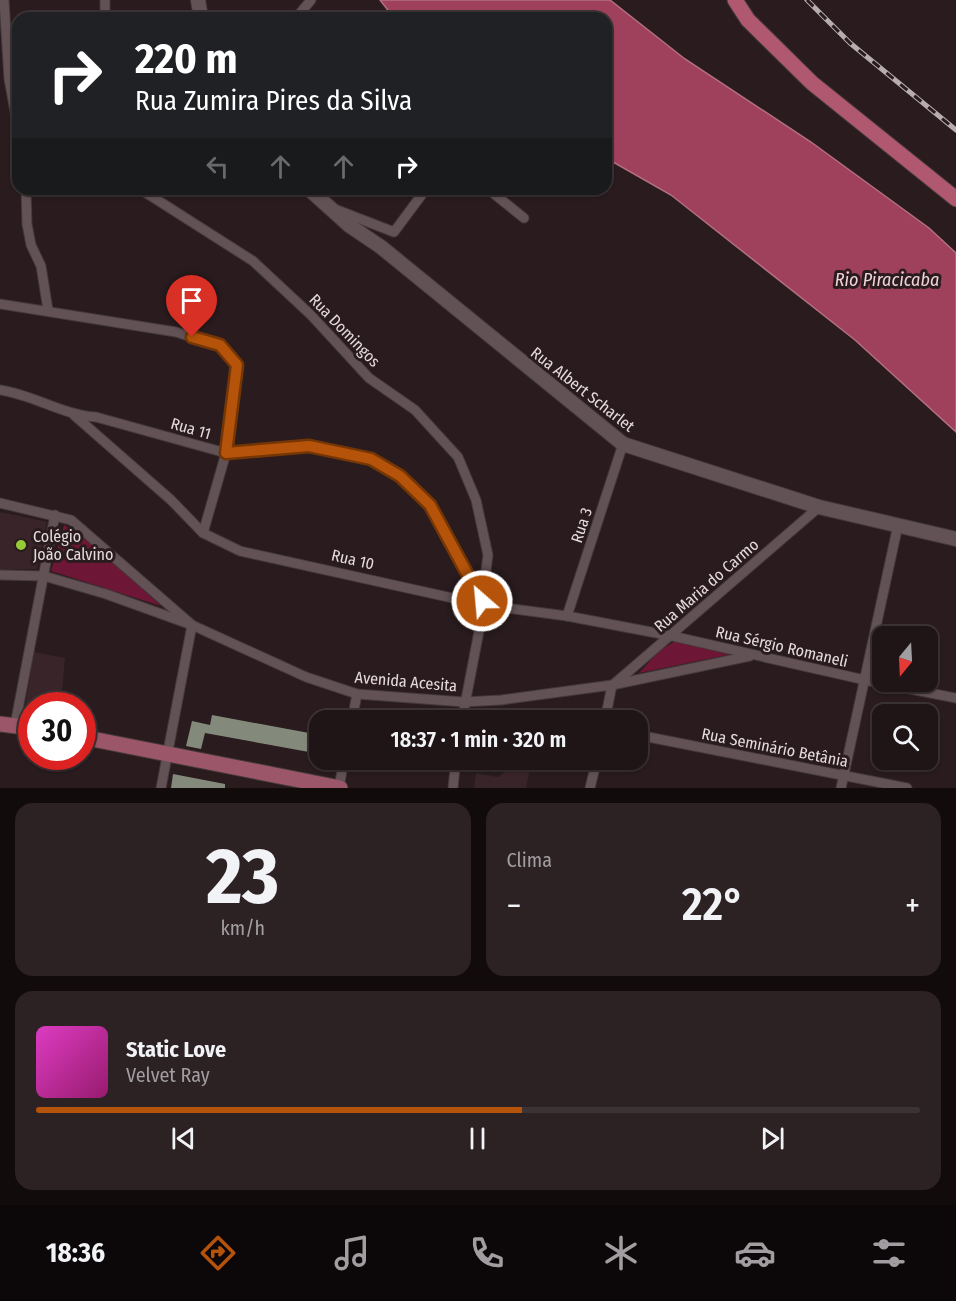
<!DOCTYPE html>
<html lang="pt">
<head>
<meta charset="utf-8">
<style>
	body { margin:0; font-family:"Fira Sans Condensed",sans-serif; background:#2c2123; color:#f1f3f6; height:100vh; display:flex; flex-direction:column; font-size:22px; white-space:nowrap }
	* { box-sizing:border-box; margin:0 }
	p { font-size:20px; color:#a19ea1 }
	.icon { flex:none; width:33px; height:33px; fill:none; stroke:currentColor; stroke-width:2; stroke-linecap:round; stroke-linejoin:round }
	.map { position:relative; height:788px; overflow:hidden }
	.details { display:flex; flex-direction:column; gap:15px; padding:15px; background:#110b0c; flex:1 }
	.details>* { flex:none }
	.top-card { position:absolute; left:12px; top:12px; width:600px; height:183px; border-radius:18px; box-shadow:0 2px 4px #0004,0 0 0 2px #3c3335; background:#202124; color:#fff; overflow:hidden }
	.needle { width:39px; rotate:198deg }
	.controls { position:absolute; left:872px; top:626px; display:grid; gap:12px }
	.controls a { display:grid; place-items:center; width:66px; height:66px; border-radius:12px; background:#1f1416; box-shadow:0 2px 4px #0004,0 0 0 2px #3c3335; font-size:30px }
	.speed { position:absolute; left:18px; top:692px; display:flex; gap:12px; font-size:30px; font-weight:700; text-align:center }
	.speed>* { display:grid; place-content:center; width:78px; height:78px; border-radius:50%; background:#1f1416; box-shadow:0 2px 4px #0004,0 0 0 2px #3c3335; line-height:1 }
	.speed .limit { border:9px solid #d22; background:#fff; color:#111 }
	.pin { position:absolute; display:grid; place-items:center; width:51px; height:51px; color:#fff; margin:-62px -26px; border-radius:50% 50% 50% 0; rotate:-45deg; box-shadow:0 0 6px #0007 }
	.pin .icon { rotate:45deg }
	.me { position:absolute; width:66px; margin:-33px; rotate:333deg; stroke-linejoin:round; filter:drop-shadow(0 0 4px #0008) }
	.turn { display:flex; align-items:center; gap:21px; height:126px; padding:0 24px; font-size:27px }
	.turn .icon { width:78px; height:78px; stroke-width:2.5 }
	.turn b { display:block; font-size:42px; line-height:51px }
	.lanes { display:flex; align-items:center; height:57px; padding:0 24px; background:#0003; justify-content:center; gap:30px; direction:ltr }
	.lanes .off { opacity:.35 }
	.big { font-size:45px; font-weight:600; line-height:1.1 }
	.details .widget { flex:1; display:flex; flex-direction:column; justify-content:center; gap:9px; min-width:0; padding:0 21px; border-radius:18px; background:#2c2123 }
	.details .dial { align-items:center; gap:0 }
	.dial b { font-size:78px; line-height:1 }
	.song { display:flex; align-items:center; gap:18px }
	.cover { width:72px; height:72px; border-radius:9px; background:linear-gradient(135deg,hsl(310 70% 55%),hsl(320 70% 35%)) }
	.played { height:6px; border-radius:3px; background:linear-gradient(90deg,#b45309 55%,#3c3335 55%) }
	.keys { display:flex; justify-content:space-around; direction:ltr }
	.heat { display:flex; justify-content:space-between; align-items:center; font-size:33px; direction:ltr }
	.details .tiles { flex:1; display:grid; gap:15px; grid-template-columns:1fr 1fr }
	.widget:last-child { grid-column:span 2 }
	.trip { position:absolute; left:309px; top:710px; width:339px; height:60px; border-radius:18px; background:#1f1416; box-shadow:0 2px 4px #0004,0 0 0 2px #3c3335; font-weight:600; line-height:60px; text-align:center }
	.tabs { display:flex; height:96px; justify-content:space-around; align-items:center; background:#0c0809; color:#a19ea1 }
	.tabs .icon { width:42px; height:42px }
	.tabs .current { color:#b45309 }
	.tabs b { font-size:27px; color:#f1f3f6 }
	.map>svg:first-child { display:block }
	.built { fill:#392429 }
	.green { fill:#6e1636 }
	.water { fill:#9f415d; stroke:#b46f83; stroke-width:1.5 }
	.building { fill:#838a7b }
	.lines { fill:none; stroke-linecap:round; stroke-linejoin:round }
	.minor-casing { stroke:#44393b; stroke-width:11 }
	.secondary-casing { stroke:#44393b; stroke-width:16 }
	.primary-casing { stroke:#44393b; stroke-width:17 }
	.trunk-casing { stroke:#44393b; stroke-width:17 }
	.minor { stroke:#635255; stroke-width:9 }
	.secondary { stroke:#635255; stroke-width:14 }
	.primary { stroke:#9c5669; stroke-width:15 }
	.trunk { stroke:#af5870; stroke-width:15 }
	.rail-casing { stroke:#b7acae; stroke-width:5 }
	.rail { stroke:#291b1e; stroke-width:3; stroke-dasharray:9; stroke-linecap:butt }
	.route-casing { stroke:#753606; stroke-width:15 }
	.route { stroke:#b45309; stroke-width:10 }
	.poi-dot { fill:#97cc38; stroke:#291b1e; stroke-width:2 }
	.labels { text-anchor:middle; stroke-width:6; stroke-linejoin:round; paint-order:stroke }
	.street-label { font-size:16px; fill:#e5dbdd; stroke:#291b1e }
	.poi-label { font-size:16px; fill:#e5dbdd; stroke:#291b1e; text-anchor:start }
	.water-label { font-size:18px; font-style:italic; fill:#f1d5db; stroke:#291b1e }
</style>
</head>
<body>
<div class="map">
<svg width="956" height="788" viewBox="0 0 956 788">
	<rect width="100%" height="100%" fill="#291b1e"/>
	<g class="built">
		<polygon points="0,512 47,522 37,569 0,570"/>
		<polygon points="34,652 65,658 61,701 71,705 32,705 31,714 24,713"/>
		<polygon points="522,759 532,759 526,788 474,788 476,773 498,777"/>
	</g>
	<g class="green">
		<polygon points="64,525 90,540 161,606 51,571"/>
		<polygon points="677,640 732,654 639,673 659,651"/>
	</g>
	<polygon class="water" points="380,0 610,0 685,59 811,142 929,228 956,253 956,432 855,340 671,195 606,158 606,18 394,18"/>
	<g class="building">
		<polygon points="212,715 320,735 320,754 205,733 201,749 186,746 192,721 210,725"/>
		<polygon points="173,774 225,784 225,788 171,788"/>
	</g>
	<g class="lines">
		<g class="minor-casing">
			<g id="minor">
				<polyline points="4,0 9,79 18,128"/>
				<polyline points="105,0 105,18"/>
				<polyline points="296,18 311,0"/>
				<polyline points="26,189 27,224 31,245 41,266 48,310"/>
				<polyline points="140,189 253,261 311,315 369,378 415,410 458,457 476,500 488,555 482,601"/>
				<polyline points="488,189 524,218"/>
				<polyline points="337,210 394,232 426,189"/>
				<polyline points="0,304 176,332 220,346 237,365 226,453 203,533"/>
				<path d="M0,390C34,395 62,415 96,417L226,453L309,446L371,459L400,476L430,505L484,605L462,720"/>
				<polyline points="74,415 171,500 203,533 240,551 484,605 567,616 672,636 865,680 956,698"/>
				<polyline points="0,503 71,520 192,625 306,677 357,694 464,702 501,700 612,685 750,656"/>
				<polyline points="0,575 44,576 106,594 192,625 161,788"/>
				<polyline points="567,616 623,444"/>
				<polyline points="614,684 819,507"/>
				<polyline points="352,720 357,694"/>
				<polyline points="605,720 612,685"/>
				<polyline points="15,725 55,515"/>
				<polyline points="638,735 907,788"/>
				<polyline points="339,788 344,759"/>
				<polyline points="453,788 456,759"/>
				<polyline points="590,788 597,759"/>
				<polyline points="841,788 898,525"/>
			</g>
		</g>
		<g class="secondary-casing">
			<g id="secondary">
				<polyline points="198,0 201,18"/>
				<polyline points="309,189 350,226 381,247 623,444 819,507 956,539"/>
			</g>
		</g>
		<g class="primary-casing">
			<g id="primary">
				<polyline points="0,724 32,728"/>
				<polyline points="82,737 340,788"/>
			</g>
		</g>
		<g class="trunk-casing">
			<polyline id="trunk" points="735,0 748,20 812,83 956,199"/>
		</g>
		<use href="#minor" class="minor"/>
		<use href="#secondary" class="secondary"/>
		<use href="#primary" class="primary"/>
		<use href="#trunk" class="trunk"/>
		<g class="rail-casing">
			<polyline id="rail" points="807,0 850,43 956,130"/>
		</g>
		<use href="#rail" class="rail"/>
	</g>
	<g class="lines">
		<g class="route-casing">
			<polyline id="route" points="192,337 220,345 237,365 226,453 309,446 371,459 400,476 430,505 482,601"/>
		</g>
		<use href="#route" class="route"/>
	</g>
	<circle class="poi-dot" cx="21" cy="545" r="6"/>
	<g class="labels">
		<g class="street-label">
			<text transform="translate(345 330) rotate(46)" y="6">Rua Domingos</text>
			<text transform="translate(583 389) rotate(38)" y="6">Rua Albert Scharlet</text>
			<text transform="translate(191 428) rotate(16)" y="6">Rua 11</text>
			<text transform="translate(581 525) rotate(-72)" y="6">Rua 3</text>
			<text transform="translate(353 559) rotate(13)" y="6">Rua 10</text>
			<text transform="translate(706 585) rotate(-41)" y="6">Rua Maria do Carmo</text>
			<text transform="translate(782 646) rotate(13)" y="6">Rua Sérgio Romaneli</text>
			<text transform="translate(406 681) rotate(5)" y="6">Avenida Acesita</text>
			<text transform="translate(775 747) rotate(11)" y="6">Rua Seminário Betânia</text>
		</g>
		<g class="poi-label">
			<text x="33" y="542">Colégio<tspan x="33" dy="18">João Calvino</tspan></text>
		</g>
		<g class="water-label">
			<text x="887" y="286">Rio Piracicaba</text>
		</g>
	</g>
</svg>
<div class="controls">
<a><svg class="needle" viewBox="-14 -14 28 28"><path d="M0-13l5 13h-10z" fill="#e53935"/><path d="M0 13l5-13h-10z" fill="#a19ea1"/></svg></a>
<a><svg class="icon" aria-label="search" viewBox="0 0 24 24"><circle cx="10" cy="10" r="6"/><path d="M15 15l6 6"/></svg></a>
</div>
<div class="speed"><div class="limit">30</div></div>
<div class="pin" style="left:192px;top:337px;background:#d93025"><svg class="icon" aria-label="arrive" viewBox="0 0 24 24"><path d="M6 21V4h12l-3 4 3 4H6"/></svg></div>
<svg class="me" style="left:482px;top:601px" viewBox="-20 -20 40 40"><circle r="17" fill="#b45309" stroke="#fff" stroke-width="3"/><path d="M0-11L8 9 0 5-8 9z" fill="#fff"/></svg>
<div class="trip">18:37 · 1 min · 320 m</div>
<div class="top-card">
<div class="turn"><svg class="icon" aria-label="right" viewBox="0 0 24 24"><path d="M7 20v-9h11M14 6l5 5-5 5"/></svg><div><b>220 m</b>Rua Zumira Pires da Silva</div></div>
<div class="lanes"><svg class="icon off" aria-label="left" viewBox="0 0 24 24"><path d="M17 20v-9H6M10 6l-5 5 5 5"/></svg><svg class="icon off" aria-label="ahead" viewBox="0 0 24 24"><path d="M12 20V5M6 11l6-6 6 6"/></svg><svg class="icon off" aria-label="ahead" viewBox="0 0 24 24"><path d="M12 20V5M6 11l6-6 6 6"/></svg><svg class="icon" aria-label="right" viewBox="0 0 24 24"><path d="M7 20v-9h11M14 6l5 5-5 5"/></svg></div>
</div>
</div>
<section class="details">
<div class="tiles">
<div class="widget dial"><b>23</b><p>km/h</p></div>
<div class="widget"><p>Clima</p>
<div class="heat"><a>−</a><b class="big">22°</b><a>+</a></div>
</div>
<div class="widget">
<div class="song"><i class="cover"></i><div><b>Static Love</b><p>Velvet Ray</p></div></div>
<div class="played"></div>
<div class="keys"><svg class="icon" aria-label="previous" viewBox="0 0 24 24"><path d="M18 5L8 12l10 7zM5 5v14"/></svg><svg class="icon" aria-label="pause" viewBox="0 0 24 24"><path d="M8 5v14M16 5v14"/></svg><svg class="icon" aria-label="next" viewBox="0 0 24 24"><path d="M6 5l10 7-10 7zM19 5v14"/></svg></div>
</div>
</div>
</section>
<nav class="tabs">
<b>18:36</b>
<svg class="icon current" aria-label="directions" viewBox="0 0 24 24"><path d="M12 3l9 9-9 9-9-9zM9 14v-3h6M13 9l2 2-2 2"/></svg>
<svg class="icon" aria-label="music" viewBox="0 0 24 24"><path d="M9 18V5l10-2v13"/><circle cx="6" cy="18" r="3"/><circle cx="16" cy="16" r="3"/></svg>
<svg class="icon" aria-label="phone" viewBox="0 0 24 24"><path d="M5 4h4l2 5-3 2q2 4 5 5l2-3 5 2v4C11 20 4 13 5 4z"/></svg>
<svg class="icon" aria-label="climate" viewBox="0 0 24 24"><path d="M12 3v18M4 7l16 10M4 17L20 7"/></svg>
<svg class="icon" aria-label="car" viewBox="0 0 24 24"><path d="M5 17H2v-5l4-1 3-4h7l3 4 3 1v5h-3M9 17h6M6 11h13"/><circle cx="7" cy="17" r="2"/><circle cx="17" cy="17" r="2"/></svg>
<svg class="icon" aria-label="filters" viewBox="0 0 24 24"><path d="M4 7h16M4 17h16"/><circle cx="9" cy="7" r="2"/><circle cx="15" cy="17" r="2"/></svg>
</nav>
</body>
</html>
